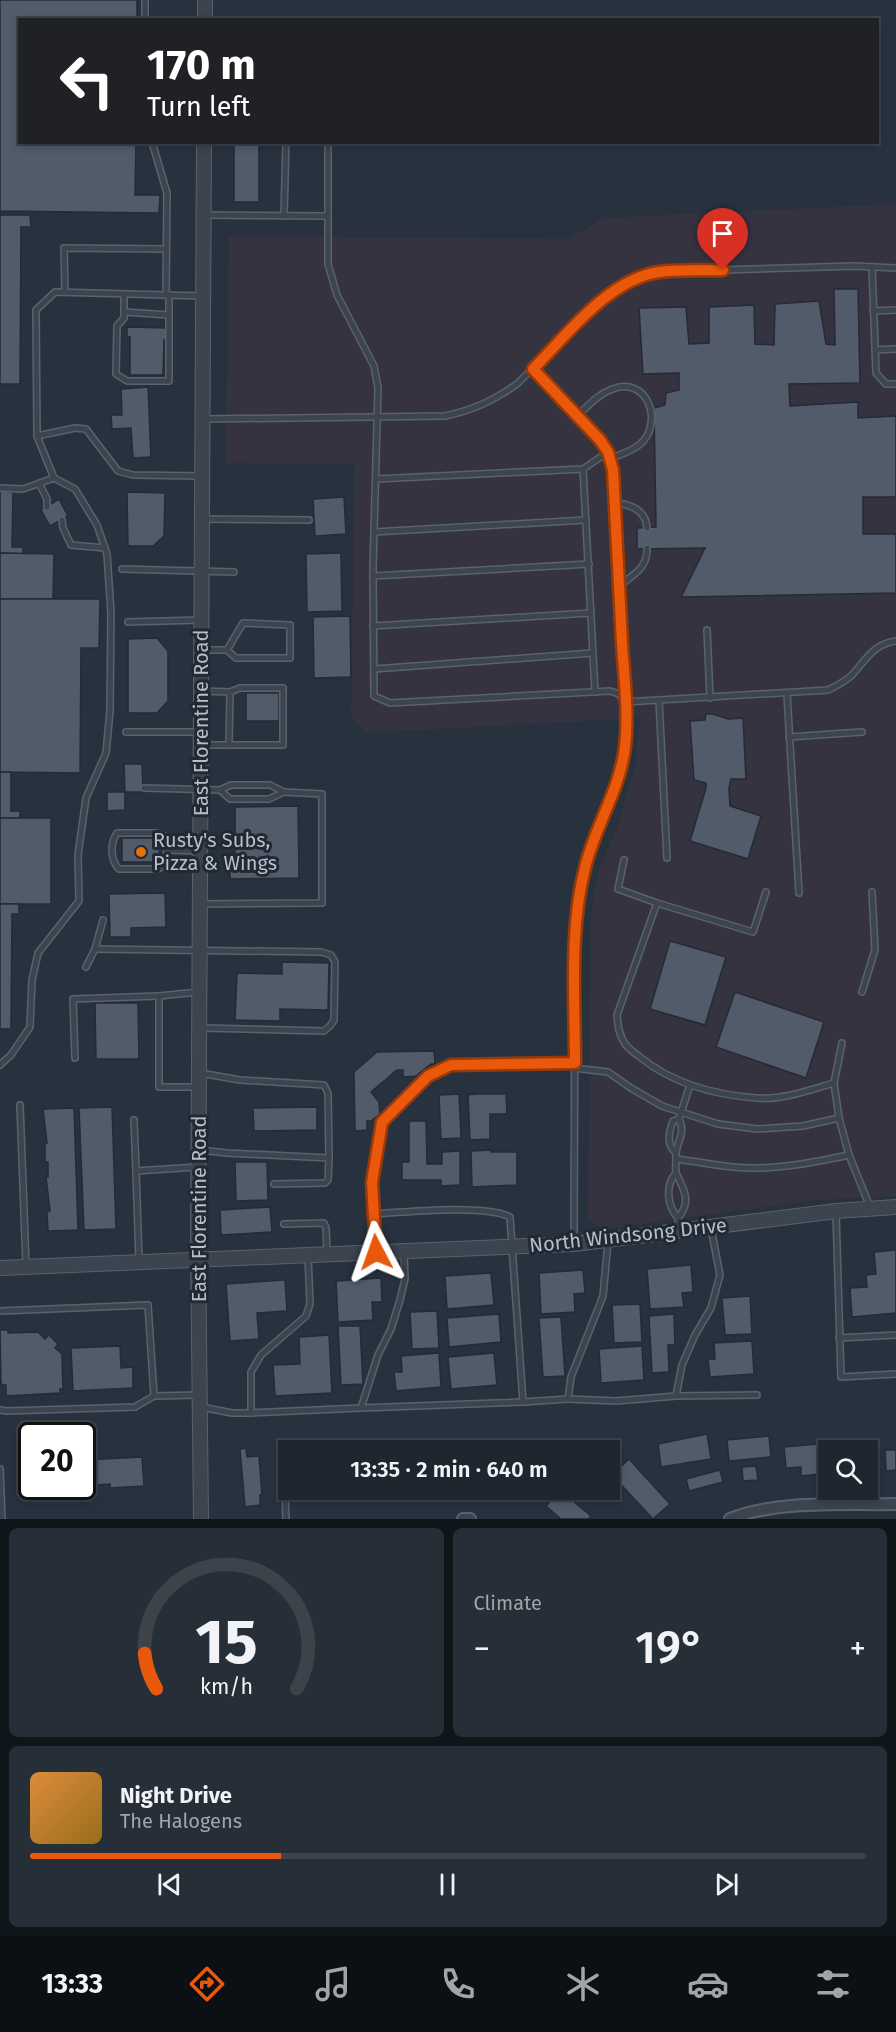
<!DOCTYPE html>
<html lang="en">
<head>
<meta charset="utf-8">
<style>
	body { margin:0; font-family:"Fira Sans",sans-serif; background:#262e37; color:#f1f3f6; height:100vh; display:flex; flex-direction:column; font-size:22px; white-space:nowrap }
	* { box-sizing:border-box; margin:0 }
	p { font-size:20px; color:#a1a5aa }
	.icon { flex:none; width:33px; height:33px; fill:none; stroke:currentColor; stroke-width:2; stroke-linecap:round; stroke-linejoin:round }
	.map { position:relative; height:1519px; overflow:hidden }
	.side { display:flex; flex-direction:column; gap:9px; padding:9px; background:#10151a; flex:1 }
	.side>* { flex:none }
	.hud { position:absolute; left:18px; top:18px; width:861px; height:126px; border-radius:0px; box-shadow:0 3px 9px #0003,0 0 0 2px #3c434b; background:#202124; color:#fff; overflow:hidden }
	.fabs { position:absolute; left:818px; top:1440px; display:grid; gap:12px }
	.fabs a { display:grid; place-items:center; width:60px; height:60px; border-radius:0px; background:#1e262f; box-shadow:0 3px 9px #0003,0 0 0 2px #3c434b; font-size:30px }
	.speed { position:absolute; left:18px; top:1422px; display:flex; gap:12px; font-size:30px; font-weight:700; text-align:center }
	.speed>* { display:grid; place-content:center; width:78px; height:78px; border-radius:50%; background:#1e262f; box-shadow:0 3px 9px #0003,0 0 0 2px #3c434b; line-height:1 }
	.speed .limit { border:3px solid #111; border-radius:9px; background:#fff; color:#111 }
	.pin { position:absolute; display:grid; place-items:center; width:51px; height:51px; color:#fff; margin:-62px -26px; border-radius:50% 50% 50% 0; rotate:-45deg; box-shadow:0 0 6px #0007 }
	.pin .icon { rotate:45deg }
	.me { position:absolute; width:66px; margin:-33px; rotate:356deg; stroke-linejoin:round; filter:drop-shadow(0 0 4px #0008) }
	.turn { display:flex; align-items:center; gap:21px; height:126px; padding:0 30px; font-size:27px }
	.turn .icon { width:78px; height:78px; stroke-width:2.5 }
	.turn b { display:block; font-size:42px; line-height:51px }
	.big { font-size:45px; font-weight:600; line-height:1.1 }
	.side .tile { flex:1; display:flex; flex-direction:column; justify-content:center; gap:9px; min-width:0; padding:0 21px; border-radius:9px; background:#262e37 }
	.side .dial { align-items:center; gap:0 }
	.dial svg { height:156px; overflow:visible; fill:none; stroke:#3c434b; stroke-width:7; stroke-linecap:round; text-anchor:middle }
	.dial text { fill:#f1f3f6; stroke:none }
	.song { display:flex; align-items:center; gap:18px }
	.cover { width:72px; height:72px; border-radius:9px; background:linear-gradient(135deg,hsl(30 70% 55%),hsl(40 70% 35%)) }
	.played { height:6px; border-radius:3px; background:linear-gradient(90deg,#ea580c 30%,#3c434b 30%) }
	.keys { display:flex; justify-content:space-around; direction:ltr }
	.heat { display:flex; justify-content:space-between; align-items:center; font-size:33px; direction:ltr }
	.side .tiles { flex:1; display:grid; gap:9px; grid-template-columns:1fr 1fr }
	.tile:last-child { grid-column:span 2 }
	.trip { position:absolute; left:278px; top:1440px; width:342px; height:60px; border-radius:0px; background:#1e262f; box-shadow:0 3px 9px #0003,0 0 0 2px #3c434b; font-weight:600; line-height:60px; text-align:center }
	.menu { display:flex; height:96px; justify-content:space-around; align-items:center; background:#0c0f13; color:#a1a5aa }
	.menu .icon { width:42px; height:42px }
	.menu .current { color:#ea580c }
	.menu b { font-size:27px; color:#f1f3f6 }
	.map>svg:first-child { display:block }
	.medical { fill:#353340 }
	.building { fill:#525b69; stroke:#232b36; stroke-width:1.5 }
	.lines { fill:none; stroke-linecap:round; stroke-linejoin:round }
	.service-casing { stroke:#5a626c; stroke-width:8 }
	.minor-casing { stroke:#5a626c; stroke-width:14 }
	.tertiary-casing { stroke:#5a626c; stroke-width:16 }
	.service { stroke:#3c444f; stroke-width:5 }
	.minor { stroke:#3c444f; stroke-width:10 }
	.tertiary { stroke:#3c444f; stroke-width:14 }
	.route-casing { stroke:#983908; stroke-width:15 }
	.route { stroke:#ea580c; stroke-width:10 }
	.food-dot { fill:#e8710a; stroke:#212934; stroke-width:2 }
	.labels { text-anchor:middle; stroke-width:6; stroke-linejoin:round; paint-order:stroke }
	.street-label { font-size:20px; fill:#b9bfc9; stroke:#212934 }
	.poi-label { font-size:20px; fill:#b9bfc9; stroke:#212934; text-anchor:start }
</style>
</head>
<body>
<div class="map">
<svg width="896" height="1519" viewBox="0 0 896 1519">
	<rect width="100%" height="100%" fill="#28323f"/>
	<polygon class="medical" points="896,204 896,1196 817,1200 602,1229 588,1218 591,919 597,874 618,826 636,762 640,718 366,733 351,717 355,464 226,463 229,236 569,239 604,218"/>
	<g class="building">
		<polygon points="0,0 137,0 137,20 20,20 20,142 136,142 135,195 160,195 159,213 0,211"/>
		<rect x="234" y="142" width="25" height="60"/>
		<polygon points="0,215 30,215 31,227 21,227 20,384 0,384"/>
		<polygon points="834,289 858,289 860,383 789,384 790,406 858,402 858,418 896,416 896,497 863,497 863,534 896,534 896,593 681,597 705,548 637,549 637,528 656,527 654,408 665,405 666,393 679,390 679,373 643,374 639,308 686,307 689,344 709,343 709,307 754,305 755,344 774,345 775,304 819,301 826,344 835,345"/>
		<polygon points="127,327 167,328 167,340 164,340 163,375 130,375 130,337 127,336"/>
		<polygon points="148,387 151,457 133,458 131,428 112,429 111,415 122,415 121,389"/>
		<polygon points="0,491 13,492 12,547 23,547 23,554 0,553"/>
		<polygon points="127,492 165,493 164,536 153,546 128,546"/>
		<polygon points="344,497 346,534 315,536 313,499"/>
		<polygon points="59,499 68,516 50,526 41,510"/>
		<polygon points="0,553 54,554 53,599 0,599"/>
		<polygon points="341,553 342,611 307,612 306,554"/>
		<polygon points="0,599 100,599 99,648 81,648 80,773 0,772"/>
		<polygon points="350,616 351,677 314,678 313,617"/>
		<polygon points="157,638 168,651 168,701 157,713 128,713 128,639"/>
		<rect x="246" y="693" width="33" height="28"/>
		<polygon points="706,714 713,714 728,719 743,718 746,779 731,779 729,788 730,806 761,816 748,859 690,841 706,788 706,783 694,780 690,721 705,720"/>
		<polygon points="124,764 142,764 143,792 125,792"/>
		<polygon points="0,772 11,772 11,811 20,811 20,818 0,818"/>
		<polygon points="107,792 125,792 125,810 107,811"/>
		<polygon points="298,806 299,878 230,879 230,856 235,856 235,807"/>
		<rect x="0" y="818" width="51" height="86"/>
		<polygon points="122,838 156,838 156,843 160,843 159,860 155,860 155,862 122,862"/>
		<polygon points="165,893 166,927 131,928 131,937 110,937 109,894"/>
		<polygon points="0,904 19,904 19,914 12,914 11,1029 0,1029"/>
		<polygon points="670,941 726,957 705,1025 650,1009"/>
		<polygon points="282,962 329,963 328,1010 280,1009 280,1021 235,1020 237,973 282,974"/>
		<polygon points="735,992 824,1022 806,1078 716,1047"/>
		<polygon points="95,1003 138,1003 139,1059 96,1059"/>
		<polygon points="434,1051 435,1064 431,1064 416,1076 403,1077 403,1070 397,1070 371,1092 379,1102 380,1114 371,1121 367,1121 367,1130 355,1131 354,1072 377,1052"/>
		<polygon points="459,1094 461,1138 441,1139 439,1095"/>
		<polygon points="476,1094 506,1094 507,1114 490,1114 490,1139 470,1140 468,1095"/>
		<polygon points="112,1107 116,1229 84,1230 79,1108"/>
		<polygon points="317,1107 317,1130 254,1131 253,1108"/>
		<polygon points="74,1108 78,1230 48,1231 47,1212 50,1211 46,1177 48,1177 48,1162 45,1162 45,1143 47,1143 43,1109"/>
		<polygon points="409,1121 426,1121 427,1164 442,1164 442,1152 460,1151 460,1185 441,1186 441,1180 402,1180 402,1162 409,1162"/>
		<polygon points="491,1150 491,1152 517,1152 517,1185 472,1187 471,1151"/>
		<polygon points="235,1162 267,1162 268,1200 236,1201"/>
		<polygon points="270,1207 272,1232 221,1235 220,1210"/>
		<polygon points="896,1250 896,1313 852,1317 850,1288 867,1287 866,1275 876,1274 874,1252"/>
		<polygon points="691,1265 693,1292 682,1293 684,1307 650,1309 647,1269"/>
		<polygon points="583,1270 585,1293 574,1294 575,1312 541,1314 539,1273"/>
		<polygon points="491,1273 494,1305 447,1309 445,1276"/>
		<polygon points="381,1278 382,1302 372,1302 373,1320 338,1322 336,1281"/>
		<polygon points="285,1280 287,1311 257,1313 259,1339 230,1341 226,1284"/>
		<polygon points="750,1296 752,1334 725,1335 722,1298"/>
		<polygon points="640,1304 642,1342 614,1343 612,1305"/>
		<polygon points="437,1311 439,1348 412,1349 410,1312"/>
		<polygon points="499,1314 501,1342 449,1347 447,1318"/>
		<polygon points="674,1314 675,1345 668,1345 669,1372 652,1373 649,1316"/>
		<polygon points="561,1317 565,1376 543,1377 539,1318"/>
		<polygon points="338,1326 360,1326 363,1384 341,1385"/>
		<polygon points="0,1330 8,1330 8,1333 38,1332 45,1339 49,1335 58,1344 55,1348 62,1354 63,1389 60,1389 60,1393 6,1396 6,1385 1,1384"/>
		<polygon points="329,1335 332,1393 275,1396 273,1365 300,1364 299,1337"/>
		<polygon points="752,1341 754,1374 710,1377 708,1359 715,1359 714,1343"/>
		<polygon points="120,1346 121,1368 133,1367 133,1388 73,1391 71,1348"/>
		<polygon points="642,1346 644,1380 601,1383 599,1349"/>
		<polygon points="439,1353 441,1387 396,1391 394,1372 402,1372 401,1356"/>
		<polygon points="494,1353 497,1385 451,1389 448,1357"/>
		<polygon points="707,1434 711,1459 661,1467 658,1444"/>
		<polygon points="769,1436 771,1457 729,1461 727,1440"/>
		<polygon points="818,1444 821,1474 801,1476 801,1467 786,1468 784,1447"/>
		<polygon points="866,1444 867,1450 833,1450 832,1447"/>
		<polygon points="437,1447 437,1450 398,1450 397,1449"/>
		<polygon points="246,1448 247,1457 259,1456 262,1495 260,1495 260,1505 245,1507 240,1449"/>
		<polygon points="885,1450 896,1450 896,1470 886,1471"/>
		<polygon points="142,1457 144,1486 110,1488 110,1484 82,1486 82,1460"/>
		<polygon points="629,1459 670,1504 653,1519 612,1475"/>
		<polygon points="28,1463 32,1463 32,1486 71,1486 30,1489"/>
		<polygon points="756,1466 758,1480 743,1481 742,1467"/>
		<polygon points="720,1470 723,1482 689,1491 686,1479"/>
		<polygon points="311,1490 347,1490 311,1492"/>
		<polygon points="371,1490 387,1490 388,1498 372,1499"/>
		<polygon points="560,1490 591,1516 588,1519 561,1519 546,1506"/>
	</g>
	<g class="lines">
		<g class="service-casing">
			<g id="service">
				<polyline points="145,20 145,0"/>
				<polyline points="152,142 167,193 166,295"/>
				<polyline points="206,215 328,216 328,142"/>
				<polyline points="284,216 286,142"/>
				<path d="M328,216V264L337,295L374,366L378,388L373,567L374,696L390,703L610,691L619,694L625,702L828,690C836,686 845,682 852,675C866,660 873,644 896,641"/>
				<polyline points="872,267 876,373 886,384 896,384"/>
				<polyline points="65,292 64,248 166,249"/>
				<polyline points="124,294 124,318 117,326 116,374 127,381 169,381 169,295"/>
				<polyline points="873,311 896,310"/>
				<polyline points="124,312 169,315"/>
				<polyline points="875,350 896,349"/>
				<polyline points="533,369 600,440 608,452 613,470 625,702 626,746 621,772 611,800 595,836 585,869 578,906 575,950 574,1243"/>
				<path d="M577,416C587,407 597,395 610,390C648,373 665,424 639,445C632,451 619,455 610,459"/>
				<path d="M205,419L445,416C473,410 493,401 517,384L605,296L635,280L658,272L854,266L896,268"/>
				<polyline points="37,436 75,428 86,429 118,471 133,475 202,476"/>
				<polyline points="54,478 37,436 36,310 55,292 202,296"/>
				<polyline points="376,479 583,469"/>
				<polyline points="39,483 47,499 47,507"/>
				<polyline points="0,488 23,489 54,478 75,489 97,525 107,554 111,613 110,711 106,753 86,798 78,855 79,901 38,953 32,980 30,1027 11,1055 0,1065"/>
				<path d="M614,502C630,505 646,509 647,528"/>
				<polyline points="202,519 309,520"/>
				<polyline points="62,520 63,528 71,545 105,548"/>
				<polyline points="374,532 586,520"/>
				<polyline points="122,569 234,572"/>
				<polyline points="373,576 589,564"/>
				<path d="M619,586C633,575 648,568 647,548"/>
				<polyline points="128,622 200,620"/>
				<polyline points="373,626 591,613"/>
				<polyline points="707,630 710,698"/>
				<polyline points="203,650 227,650 236,658 290,658 290,625 243,623 227,650"/>
				<polyline points="374,669 593,653"/>
				<polyline points="595,692 583,469 608,452"/>
				<polyline points="787,694 799,893"/>
				<polyline points="659,700 667,858"/>
				<polyline points="126,732 199,732"/>
				<polyline points="789,737 862,732"/>
				<polyline points="202,745 283,745 283,688 240,688 230,692 203,691"/>
				<polyline points="229,745 230,692"/>
				<polyline points="144,788 220,790 231,785 270,785 284,792 322,794 322,903 201,904"/>
				<polyline points="220,790 230,799 269,799 284,792"/>
				<path d="M117,833H156L165,836L167,850L165,866L157,869H119C110,860 110,843 117,833Z"/>
				<polyline points="167,850 199,851"/>
				<polyline points="624,860 618,889 657,903"/>
				<path d="M766,892L753,932L657,903L617,1015C618,1026 619,1036 626,1045C630,1050 636,1054 640,1057C673,1084 715,1095 757,1098C783,1100 809,1090 834,1083"/>
				<polyline points="95,949 321,952 331,955 335,962 334,1020 330,1026 324,1031 201,1028"/>
				<polyline points="86,967 95,949 103,920"/>
				<polyline points="862,992 875,950 872,892"/>
				<polyline points="75,1058 73,999 159,996"/>
				<polyline points="574,1068 608,1072 631,1088 662,1106 718,1124 757,1129 803,1126 839,1118 849,1155 870,1207"/>
				<polyline points="200,1073 240,1080 324,1085 328,1093 329,1158"/>
				<polyline points="197,1087 159,1087 159,996 198,992"/>
				<polyline points="20,1105 26,1265"/>
				<polyline points="839,1118 834,1083 842,1043"/>
				<polyline points="134,1120 136,1171"/>
				<polyline points="200,1150 227,1153 329,1158 328,1180 325,1183 274,1184"/>
				<path d="M675,1152C666,1144 669,1132 673,1121L679,1119"/>
				<path d="M676,1159C674,1143 687,1136 679,1119L690,1085"/>
				<path d="M676,1173C665,1185 667,1206 678,1218V1229"/>
				<polyline points="836,1213 841,1377 896,1374"/>
				<path d="M678,1218C692,1201 684,1190 676,1173C675,1169 676,1163 676,1159C694,1161 713,1165 732,1167C771,1171 811,1163 849,1155"/>
				<polyline points="284,1224 324,1223 326,1228 327,1252"/>
				<polyline points="376,1250 372,1182 382,1122 428,1076 451,1065 575,1063"/>
				<polyline points="139,1260 136,1171 197,1167"/>
				<polyline points="0,1311 148,1305 154,1396"/>
				<polyline points="839,1338 896,1335"/>
				<polyline points="676,1396 757,1395"/>
				<polyline points="568,1399 616,1401 676,1396 682,1365 695,1335 711,1308 720,1275 711,1228"/>
				<polyline points="523,1402 568,1399 571,1377 603,1296 608,1242"/>
				<polyline points="201,1407 232,1413 251,1413 251,1372 261,1355 306,1316 310,1304 308,1256"/>
				<path d="M361,1408L523,1402L510,1217C486,1204 405,1212 374,1214"/>
				<polyline points="0,1410 7,1411 135,1407 154,1396 198,1395"/>
				<polyline points="251,1413 361,1408 378,1355 391,1329 400,1300 405,1279 404,1252"/>
				<polyline points="283,1442 286,1519"/>
				<polyline points="0,1469 2,1519"/>
			</g>
		</g>
		<g class="minor-casing">
			<g id="minor">
				<polyline points="463,1519 470,1519"/>
				<path d="M730,1519C775,1500 847,1505 896,1504"/>
			</g>
		</g>
		<g class="tertiary-casing">
			<g id="tertiary">
				<polyline points="205,20 205,0"/>
				<polyline points="0,1268 574,1244 836,1211 896,1207"/>
				<polyline points="201,1519 198,1244 204,142"/>
			</g>
		</g>
		<use href="#service" class="service"/>
		<use href="#minor" class="minor"/>
		<use href="#tertiary" class="tertiary"/>
	</g>
	<g class="lines">
		<g class="route-casing">
			<path id="route" d="M376,1252L372,1182L382,1122L428,1076L451,1065L575,1063C575,999 569,930 585,868C595,826 620,790 625,747C629,713 624,677 622,643C619,585 616,528 613,470L608,452L600,440L533,369C567,335 609,279 659,272C679,269 702,271 723,270"/>
		</g>
		<use href="#route" class="route"/>
	</g>
	<circle class="food-dot" cx="141" cy="852" r="6"/>
	<g class="labels">
		<g class="street-label">
			<text transform="translate(201 723) rotate(-90)" y="7">East Florentine Road</text>
			<text transform="translate(199 1209) rotate(-90)" y="7">East Florentine Road</text>
			<text transform="translate(628 1235) rotate(-6)" y="7">North Windsong Drive</text>
		</g>
		<g class="poi-label">
			<text x="153" y="847">Rusty's Subs,<tspan x="153" dy="23">Pizza &amp; Wings</tspan></text>
		</g>
	</g>
</svg>
<div class="fabs">
<a><svg class="icon" aria-label="search" viewBox="0 0 24 24"><circle cx="10" cy="10" r="6"/><path d="M15 15l6 6"/></svg></a>
</div>
<div class="speed"><div class="limit">20</div></div>
<div class="pin" style="left:723px;top:270px;background:#d93025"><svg class="icon" aria-label="arrive" viewBox="0 0 24 24"><path d="M6 21V4h12l-3 4 3 4H6"/></svg></div>
<svg class="me" style="left:376px;top:1252px" viewBox="-20 -20 40 40"><path d="M0-17L14 15 0 8-14 15z" fill="#ea580c" stroke="#fff" stroke-width="4"/></svg>
<div class="trip">13:35 · 2 min · 640 m</div>
<div class="hud">
<div class="turn"><svg class="icon" aria-label="left" viewBox="0 0 24 24"><path d="M17 20v-9H6M10 6l-5 5 5 5"/></svg><div><b>170 m</b>Turn left</div></div>
</div>
</div>
<section class="side">
<div class="tiles">
<div class="tile dial"><svg viewBox="0 0 100 80">
<path d="M14 69A42 42 0 1 1 86 69"/>
<path d="M14 69A42 42 0 0 1 8 51" stroke="#ea580c"/>
<text x="50" y="56" font-size="32" font-weight="700">15</text>
<text x="50" y="72" font-size="11">km/h</text>
</svg></div>
<div class="tile"><p>Climate</p>
<div class="heat"><a>−</a><b class="big">19°</b><a>+</a></div>
</div>
<div class="tile">
<div class="song"><i class="cover"></i><div><b>Night Drive</b><p>The Halogens</p></div></div>
<div class="played"></div>
<div class="keys"><svg class="icon" aria-label="previous" viewBox="0 0 24 24"><path d="M18 5L8 12l10 7zM5 5v14"/></svg><svg class="icon" aria-label="pause" viewBox="0 0 24 24"><path d="M8 5v14M16 5v14"/></svg><svg class="icon" aria-label="next" viewBox="0 0 24 24"><path d="M6 5l10 7-10 7zM19 5v14"/></svg></div>
</div>
</div>
</section>
<nav class="menu">
<b>13:33</b>
<svg class="icon current" aria-label="directions" viewBox="0 0 24 24"><path d="M12 3l9 9-9 9-9-9zM9 14v-3h6M13 9l2 2-2 2"/></svg>
<svg class="icon" aria-label="music" viewBox="0 0 24 24"><path d="M9 18V5l10-2v13"/><circle cx="6" cy="18" r="3"/><circle cx="16" cy="16" r="3"/></svg>
<svg class="icon" aria-label="phone" viewBox="0 0 24 24"><path d="M5 4h4l2 5-3 2q2 4 5 5l2-3 5 2v4C11 20 4 13 5 4z"/></svg>
<svg class="icon" aria-label="climate" viewBox="0 0 24 24"><path d="M12 3v18M4 7l16 10M4 17L20 7"/></svg>
<svg class="icon" aria-label="car" viewBox="0 0 24 24"><path d="M5 17H2v-5l4-1 3-4h7l3 4 3 1v5h-3M9 17h6M6 11h13"/><circle cx="7" cy="17" r="2"/><circle cx="17" cy="17" r="2"/></svg>
<svg class="icon" aria-label="filters" viewBox="0 0 24 24"><path d="M4 7h16M4 17h16"/><circle cx="9" cy="7" r="2"/><circle cx="15" cy="17" r="2"/></svg>
</nav>
</body>
</html>
